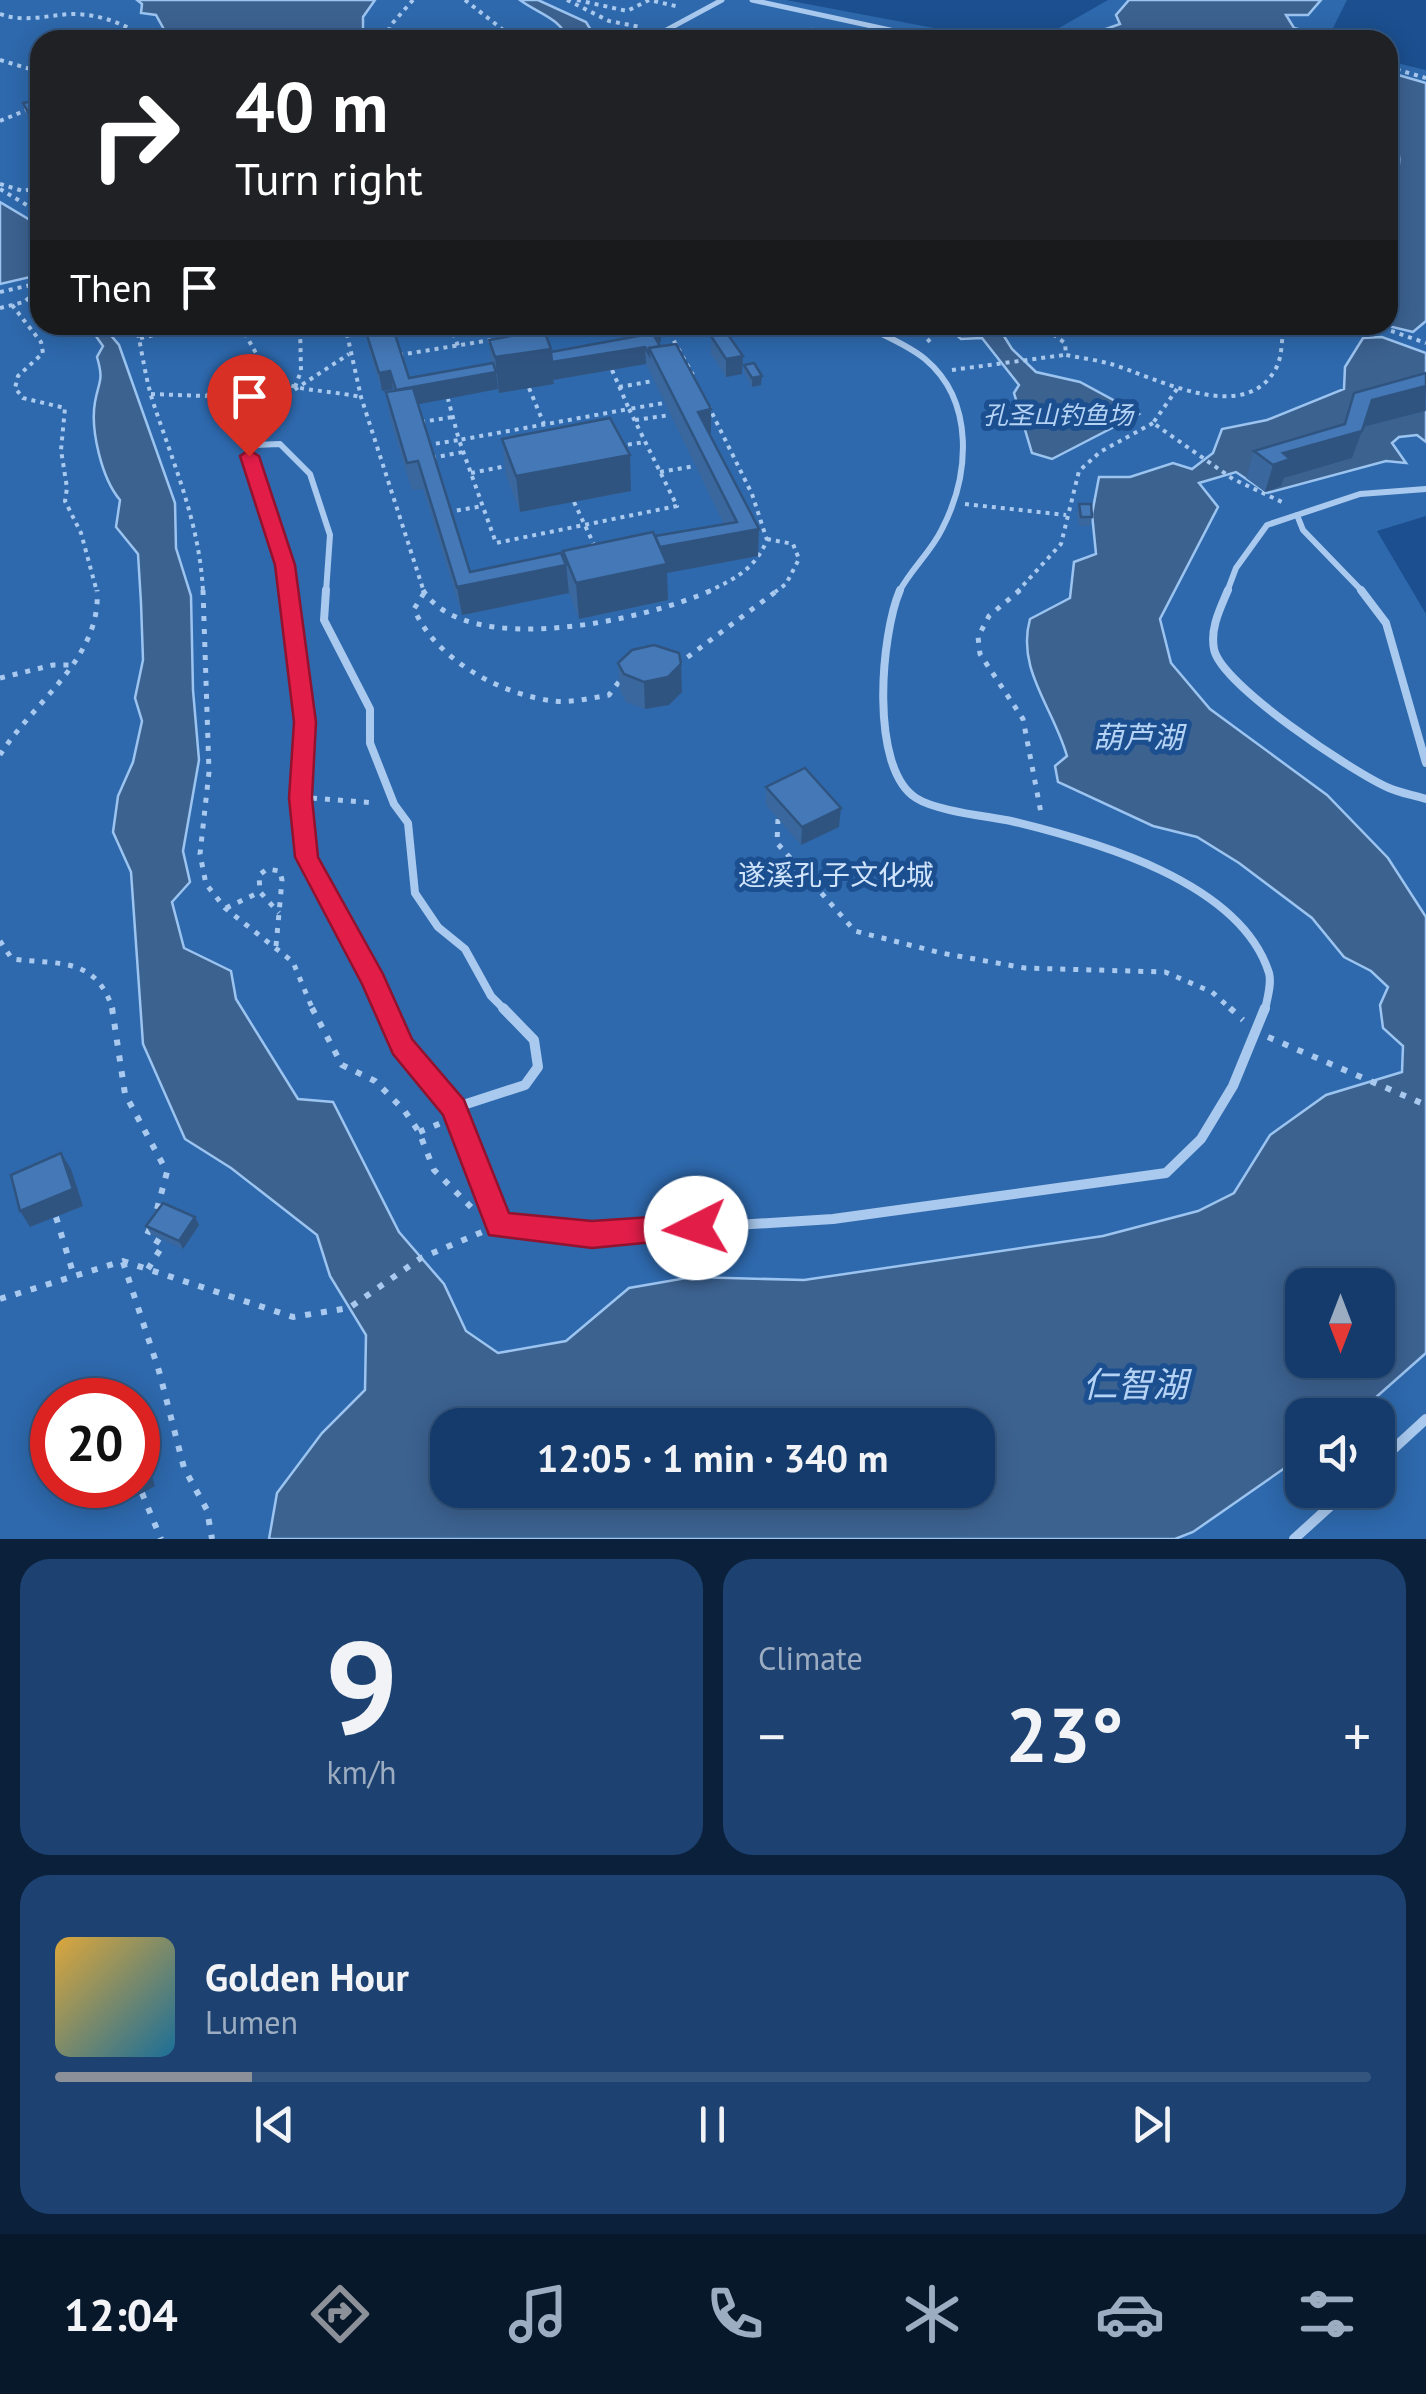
<!DOCTYPE html>
<html lang="en">
<head>
<meta charset="utf-8">
<style>
	body { margin:0; font-family:"PT Sans","Noto Sans SC",sans-serif; background:#1d4271; color:#f1f3f6; height:100vh; display:flex; flex-direction:column; font-size:38px; white-space:nowrap }
	* { box-sizing:border-box; margin:0 }
	p { font-size:32px; color:#9dadc1 }
	.icon { flex:none; width:55px; height:55px; fill:none; stroke:currentColor; stroke-width:2; stroke-linecap:round; stroke-linejoin:round }
	.map { position:relative; height:1539px; overflow:hidden }
	.side { display:flex; flex-direction:column; gap:20px; padding:20px; background:#0b203b; flex:1 }
	.side>* { flex:none }
	.top-card { position:absolute; left:30px; top:30px; width:1368px; height:305px; border-radius:30px; box-shadow:0 5px 25px #0003,0 0 0 2px #33557e; background:#202124; color:#fff; overflow:hidden }
	.needle { width:65px; rotate:180deg }
	.fabs { position:absolute; left:1285px; top:1268px; display:grid; gap:20px }
	.fabs a { display:grid; place-items:center; width:110px; height:110px; border-radius:20px; background:#143b6b; box-shadow:0 5px 25px #0003,0 0 0 2px #33557e; font-size:50px }
	.speed { position:absolute; left:30px; top:1378px; display:flex; gap:20px; font-size:50px; font-weight:700; text-align:center }
	.speed>* { display:grid; place-content:center; width:130px; height:130px; border-radius:50%; background:#143b6b; box-shadow:0 5px 25px #0003,0 0 0 2px #33557e; line-height:1 }
	.speed .limit { border:15px solid #d22; background:#fff; color:#111 }
	.pin { position:absolute; display:grid; place-items:center; width:85px; height:85px; color:#fff; margin:-102px -42px; border-radius:50% 50% 50% 0; rotate:-45deg; box-shadow:0 0 10px #0007 }
	.pin .icon { rotate:45deg }
	.me { position:absolute; width:110px; margin:-55px; rotate:266deg; stroke-linejoin:round; filter:drop-shadow(0 0 8px #0008) }
	.turn { display:flex; align-items:center; gap:35px; height:210px; padding:0 40px; font-size:45px }
	.turn .icon { width:130px; height:130px; stroke-width:2.5 }
	.turn b { display:block; font-size:70px; line-height:85px }
	.then { display:flex; align-items:center; height:95px; padding:0 40px; background:#0003; gap:20px; font-size:38px }
	.big { font-size:75px; font-weight:800; line-height:1.1 }
	.side .tile { flex:1; display:flex; flex-direction:column; justify-content:center; gap:15px; min-width:0; padding:0 35px; border-radius:30px; background:#1d4271 }
	.side .dial { align-items:center; gap:0 }
	.dial b { font-size:130px; line-height:1 }
	.song { display:flex; align-items:center; gap:30px }
	.cover { width:120px; height:120px; border-radius:15px; background:linear-gradient(135deg,hsl(40 70% 55%),hsl(200 70% 35%)) }
	.played { height:10px; border-radius:5px; background:linear-gradient(90deg,#8c9099 15%,#33557e 15%) }
	.keys { display:flex; justify-content:space-around; direction:ltr }
	.heat { display:flex; justify-content:space-between; align-items:center; font-size:55px; direction:ltr }
	.side .tiles { flex:1; display:grid; gap:20px; grid-template-columns:1fr 1fr }
	.tile:last-child { grid-column:span 2 }
	.trip { position:absolute; left:430px; top:1408px; width:565px; height:100px; border-radius:30px; background:#143b6b; box-shadow:0 5px 25px #0003,0 0 0 2px #33557e; font-weight:800; line-height:100px; text-align:center }
	.dock { display:flex; height:160px; justify-content:space-around; align-items:center; background:#08182b; color:#9dadc1 }
	.dock .icon { width:70px; height:70px }
	.dock .active { color:#8c9099 }
	.dock b { font-size:45px; color:#f1f3f6 }
	.map>svg:first-child { display:block }
	.green { fill:#2e69ad; fill-rule:evenodd }
	.water { fill:#3c6290; stroke:#9cc4f0; stroke-width:2.5; fill-rule:evenodd }
	.lines { fill:none; stroke-linecap:round; stroke-linejoin:round }
	.path-far2 { stroke:#a9c9ee; stroke-width:4; stroke-dasharray:4 5; stroke-linecap:butt }
	.path-far1 { stroke:#a9c9ee; stroke-width:5; stroke-dasharray:5 8; stroke-linecap:butt }
	.path { stroke:#a9c9ee; stroke-width:6; stroke-dasharray:6 10; stroke-linecap:butt }
	.lane-far3 { stroke:#a9c9ee; stroke-width:5 }
	.lane-far2 { stroke:#a9c9ee; stroke-width:6 }
	.lane-far1 { stroke:#a9c9ee; stroke-width:8 }
	.lane { stroke:#a9c9ee; stroke-width:10 }
	.wall { fill:#3a679d; fill-rule:evenodd }
	.shaded-wall { fill:#305480 }
	.building { fill:#4478b7; stroke:#305480; stroke-width:2.5 }
	.route { fill:#e11d48; stroke:#92132f; stroke-width:2.5 }
	.labels { text-anchor:middle; stroke-width:10; stroke-linejoin:round; paint-order:stroke }
	.far-water-label { font-size:25px; font-style:italic; fill:#b5d3f5; stroke:#1b4f8f }
	.park-label { font-size:28px; fill:#cfe3fa; stroke:#1b4f8f }
	.water-label { font-size:30px; font-style:italic; fill:#b5d3f5; stroke:#1b4f8f }
	.near-water-label { font-size:35px; font-style:italic; fill:#b5d3f5; stroke:#1b4f8f }
</style>
</head>
<body>
<div class="map">
<svg width="1426" height="1539" viewBox="0 0 1426 1539">
	<rect width="100%" height="100%" fill="#1b4f8f"/>
	<g class="green">
		<path d="M0,0H786L997,40H40V325H1388V61L1426,70V516L1377,531L1426,614V1539H0ZM1302,1285H1378V1360H1302ZM52,1400H138V1485H52ZM1302,1415H1378V1490H1302ZM448,1425H978V1490H448Z"/>
		<polygon points="1108,0 1347,0 1327,40 1038,40"/>
	</g>
	<g class="water">
		<polygon points="137,0 375,0 363,17 363,40 183,40 166,33 156,15 141,13 142,4"/>
		<path d="M520,0H538L586,22L597,40H568C561,18 537,13 520,0Z"/>
		<polygon points="1129,0 1321,0 1308,15 1286,15 1294,28 1311,32 1309,35 1286,35 1279,40 1075,40 1120,24 1116,15"/>
		<path d="M1388,72L1426,83V321L1413,332L1384,325H1388V236C1394,223 1389,218 1390,205C1392,178 1411,158 1388,135Z"/>
		<polygon points="0,202 40,226 40,282 30,277 0,284"/>
		<path d="M88,325H102L119,345L175,503L176,548L191,596L193,690L199,760L183,851L190,882L172,902L184,948L231,971L236,999L298,1099L333,1102L399,1232L444,1284L466,1331L498,1353L566,1341L629,1288L692,1277L804,1280L1103,1236L1198,1211L1234,1193L1270,1135L1326,1095L1402,1072L1403,1046L1383,1028L1380,1005L1388,987L1371,971L1344,957L1312,918L1239,863L1197,837L1153,826L1058,782L1055,766L1067,756C1053,707 1016,669 1030,619L1070,598L1074,562L1096,554L1092,514L1099,477H1130L1173,463L1192,469L1213,453L1222,429L1267,420L1344,389L1345,367L1363,338L1382,337L1426,353V442L1417,435L1399,437L1392,443L1406,463L1386,461L1267,493L1236,472L1199,483L1218,507L1160,619L1171,663L1210,709L1327,795L1388,858L1426,917V1353L1356,1415H1302V1456L1193,1532L1175,1539H269L277,1493L322,1433L365,1390L366,1335L330,1276L317,1235L231,1168L185,1139L143,1044L131,872L113,832L118,796L133,762L142,721L135,698L143,660L141,603L138,554L116,527L120,500C102,479 90,430 95,402C99,380 104,381 97,357L103,346ZM1302,1285H1378V1360H1302ZM448,1425H978V1490H448Z"/>
		<polygon points="945,325 997,325 1012,349 1036,372 1080,382 1139,414 1052,459 1032,453 1014,393 1019,385 982,338 961,339"/>
	</g>
	<g class="lines">
		<g class="path-far2">
			<polyline points="465,0 516,40"/>
			<polyline points="567,0 609,21 640,27"/>
			<polyline points="577,0 627,11 649,0 680,7"/>
			<path d="M0,14C25,23 47,15 72,14C100,14 126,24 148,40"/>
			<polyline points="811,29 823,40"/>
			<polyline points="784,36 815,40"/>
			<polyline points="684,39 784,36 778,40"/>
			<polyline points="387,40 390,26 413,0"/>
			<polyline points="0,60 40,72 30,85 31,97 40,101"/>
			<polyline points="1388,67 1426,78"/>
			<polyline points="0,121 31,108 33,97"/>
			<polyline points="0,184 23,191 36,188 40,172"/>
			<polyline points="0,189 40,213"/>
			<polyline points="0,292 40,283"/>
			<polyline points="12,305 41,342 43,353 18,376 15,388 23,398 65,408 61,450 67,488 65,501 81,533 97,592"/>
			<polyline points="0,308 24,302 40,289"/>
			<path d="M136,325C142,350 145,377 153,402C174,465 200,525 203,592"/>
			<path d="M241,325C278,401 289,383 361,397"/>
			<polyline points="345,325 361,397 424,592"/>
			<polyline points="450,325 458,346"/>
			<polyline points="502,325 507,339"/>
			<polyline points="665,325 693,375"/>
			<polyline points="916,325 930,342"/>
			<path d="M1053,325L1054,335L1065,343L1066,355C1081,358 1097,360 1111,364C1155,377 1243,426 1275,370C1283,357 1281,340 1284,325"/>
			<polyline points="1374,325 1426,343"/>
			<polyline points="542,332 583,325"/>
			<polyline points="140,338 203,325"/>
			<polyline points="399,355 491,340"/>
			<polyline points="612,370 629,409 664,403"/>
			<polyline points="952,370 1064,355"/>
			<polyline points="295,387 301,371 300,325"/>
			<polyline points="619,387 653,381"/>
			<polyline points="529,388 544,424"/>
			<polyline points="1177,389 1153,423 1233,479 1284,503"/>
			<polyline points="151,394 206,396 243,367 258,361"/>
			<polygon points="629,409 677,506 496,543 459,440"/>
			<polyline points="635,420 670,415"/>
			<polyline points="421,422 453,417"/>
			<polyline points="253,432 252,425 268,407 349,354"/>
			<polyline points="427,445 459,440 448,399"/>
			<polyline points="619,446 645,442"/>
			<polyline points="432,458 463,452"/>
			<polyline points="660,472 695,466"/>
			<polyline points="471,473 512,465"/>
			<polyline points="574,502 596,549"/>
			<polyline points="965,504 1066,515"/>
			<polyline points="448,512 483,506"/>
			<polyline points="767,539 793,544 799,559 786,584 775,592"/>
			<path d="M707,592C735,579 755,569 767,540L752,494L709,407"/>
			<polyline points="1017,592 1061,544 1079,471 1100,452 1153,423"/>
		</g>
		<g class="path-far1">
			<polyline points="203,590 209,772 200,854 206,884 225,908 293,962 313,1010"/>
			<path d="M423,590C467,661 649,619 712,590"/>
			<polyline points="1020,590 989,616 978,637 980,654 1023,719 1041,813"/>
			<path d="M424,593L414,609C435,659 501,695 554,701C572,703 591,698 609,695L621,679"/>
			<polyline points="677,665 778,590"/>
			<polyline points="0,678 53,665 70,665"/>
			<path d="M0,755C33,702 102,658 97,590"/>
			<polyline points="312,798 376,803"/>
			<polyline points="778,819 777,843 855,931 941,953 1025,968 1165,972 1212,992 1232,1010"/>
			<polyline points="226,908 260,892"/>
			<path d="M0,941L12,959C59,965 96,956 113,1010"/>
			<polyline points="276,946 282,880 280,871 267,869 259,875 260,892 279,913"/>
		</g>
		<g class="path">
			<polyline points="112,1008 125,1094 167,1172 156,1213"/>
			<polyline points="312,1008 342,1065 375,1081 404,1110 419,1132 434,1170 475,1211"/>
			<polyline points="1230,1008 1243,1020"/>
			<polyline points="1268,1037 1426,1105"/>
			<polyline points="419,1132 441,1123"/>
			<polyline points="56,1217 74,1276"/>
			<polyline points="123,1262 159,1371 184,1468 207,1510 212,1539"/>
			<polyline points="148,1269 163,1245 147,1235 150,1228"/>
			<polyline points="0,1299 123,1261 293,1317 349,1308 421,1258 487,1230"/>
			<polyline points="142,1493 161,1539"/>
		</g>
		<g class="lane-far3">
			<polyline points="752,0 936,40"/>
			<polyline points="648,40 722,0"/>
		</g>
		<g class="lane-far2">
			<path d="M864,325C884,336 907,344 925,359C975,401 970,475 942,529C931,552 911,569 899,592"/>
			<polyline points="288,592 285,565 249,456 253,445 280,444 310,474 330,535 326,592"/>
			<polyline points="1227,592 1236,568 1267,525 1297,515"/>
			<polyline points="1363,592 1303,530 1297,515 1360,494 1426,489"/>
		</g>
		<g class="lane-far1">
			<polyline points="288,590 305,722 300,798 307,857 386,1010"/>
			<polyline points="326,590 324,620 370,709 370,743 394,804 408,823 415,893 438,927 465,949 491,996 505,1010"/>
			<path d="M900,590C881,634 869,768 916,798C936,811 986,816 1011,821C1094,841 1240,881 1269,973C1272,984 1267,999 1265,1010"/>
			<path d="M1228,590C1220,609 1210,628 1214,649C1220,684 1354,773 1389,788C1400,793 1414,795 1426,799"/>
			<polyline points="1361,590 1386,623 1426,763"/>
		</g>
		<g class="lane">
			<polyline points="385,1008 402,1046 454,1108"/>
			<polyline points="454,1108 499,1225 593,1234 833,1219 1166,1173 1201,1139 1233,1086 1265,1008"/>
			<polyline points="454,1108 525,1085 538,1067 534,1040 503,1008"/>
			<polyline points="1378,1463 1426,1419"/>
			<polyline points="1294,1539 1348,1490"/>
		</g>
	</g>
	<g class="wall">
		<polygon points="40,100 40,145 31,128 23,103"/>
		<path d="M372,325H392L409,378L491,363L489,340L551,352L630,338L624,325H661V342L658,343L710,436L759,529L758,556L667,573L668,600L579,619L569,593L462,615L423,489L412,490L390,419L386,392L393,391V389L382,391L369,350L366,332L374,330ZM646,364L724,524L563,551L564,560L470,572L418,404L498,389L499,393L554,384L553,380Z"/>
		<polygon points="711,336 743,356 742,374 726,377 711,354"/>
		<polygon points="744,365 761,385 752,387 744,373"/>
		<polygon points="1426,373 1426,411 1363,427 1352,458 1284,478 1281,486 1265,492 1246,478 1254,451 1344,424 1354,393"/>
		<polygon points="502,439 631,491 520,512 506,475"/>
		<polygon points="1079,504 1092,517 1090,526 1079,526 1077,513"/>
		<polygon points="618,663 681,664 682,692 669,705 645,709 626,702 620,690"/>
		<polygon points="766,787 839,827 801,845 766,805"/>
		<polygon points="195,1217 199,1225 183,1249 151,1234 146,1226"/>
	</g>
	<g class="shaded-wall">
		<polygon points="40,123 40,142 35,124"/>
		<polygon points="418,325 440,325 441,329 419,333"/>
		<polygon points="661,325 661,342 649,344 649,327"/>
		<polygon points="645,347 646,364 553,380 554,384 499,393 495,357 551,349 552,362"/>
		<polygon points="743,356 742,374 726,377 726,359"/>
		<polygon points="390,371 393,389 382,391 379,373"/>
		<polygon points="496,372 498,389 415,405 411,387"/>
		<polygon points="762,376 761,385 752,387 752,378"/>
		<polygon points="1426,386 1425,411 1363,427 1372,400"/>
		<polygon points="711,409 711,435 698,412"/>
		<polygon points="1362,431 1352,458 1284,478 1281,486 1265,492 1273,465 1283,453"/>
		<polygon points="630,455 631,491 520,512 516,476"/>
		<polygon points="759,529 758,556 667,573 668,600 579,619 576,583 657,548"/>
		<polygon points="566,565 569,593 462,615 457,587"/>
		<polygon points="681,664 682,692 669,705 645,709 644,682"/>
		<polygon points="841,808 839,827 801,845 802,827"/>
		<polygon points="61,1153 71,1169 83,1206 30,1227 20,1211"/>
		<polygon points="195,1217 199,1225 183,1249 179,1241"/>
		<polygon points="138,1411 156,1466 150,1469 155,1486 133,1498 128,1491 138,1475"/>
	</g>
	<g class="building">
		<polygon points="40,100 40,123 35,124 23,103"/>
		<polygon points="375,325 392,325 409,378 493,363 496,372 396,390 390,371 379,373 366,332 376,330"/>
		<polygon points="632,325 658,325 649,327 660,346 649,348 649,354 645,347 552,362 551,352 638,336"/>
		<polygon points="544,330 551,349 495,357 489,340"/>
		<polygon points="726,332 743,356 726,359 711,336"/>
		<polygon points="676,344 711,409 698,412 759,529 660,547 655,536 737,522 649,348"/>
		<polygon points="754,363 762,376 752,378 744,365"/>
		<polygon points="1426,373 1426,386 1372,400 1362,431 1283,453 1290,459 1273,465 1254,451 1345,424 1354,393"/>
		<polygon points="413,388 470,572 561,553 566,565 457,587 418,461 407,463 386,392"/>
		<polygon points="610,418 630,455 516,476 502,439"/>
		<polygon points="1079,504 1091,504 1092,517 1081,517"/>
		<polygon points="653,532 667,564 576,583 563,551"/>
		<polygon points="654,645 679,653 681,664 668,677 644,682 624,674 618,663 632,650"/>
		<polygon points="805,768 841,808 802,827 766,787"/>
		<polygon points="61,1153 73,1189 20,1211 11,1175"/>
		<polygon points="163,1203 195,1217 179,1241 146,1226"/>
		<polygon points="138,1424 147,1452 138,1456"/>
		<polygon points="145,1462 151,1479 128,1491 126,1485 138,1485 138,1465"/>
	</g>
	<polygon class="route" points="249,450 259,456 295,565 316,722 312,798 318,857 383,974 412,1039 464,1100 509,1213 592,1221 696,1214 706,1218 710,1228 706,1237 592,1248 489,1235 443,1115 393,1054 362,984 295,857 289,798 294,722 275,565 240,456"/>
	<g class="labels">
		<g class="far-water-label">
			<text x="1058" y="424">孔圣山钓鱼场</text>
		</g>
		<g class="park-label">
			<text x="836" y="885">遂溪孔子文化城</text>
		</g>
		<g class="water-label">
			<text x="1138" y="748">葫芦湖</text>
		</g>
		<g class="near-water-label">
			<text x="1135" y="1397">仁智湖</text>
		</g>
	</g>
</svg>
<div class="fabs">
<a><svg class="needle" viewBox="-14 -14 28 28"><path d="M0-13l5 13h-10z" fill="#e53935"/><path d="M0 13l5-13h-10z" fill="#9dadc1"/></svg></a>
<a><svg class="icon" aria-label="sound" viewBox="0 0 24 24"><path d="M4 9h4l5-4v14l-5-4H4zM17 9q2 3 0 6"/></svg></a>
</div>
<div class="speed"><div class="limit">20</div></div>
<div class="pin" style="left:249px;top:456px;background:#d93025"><svg class="icon" aria-label="arrive" viewBox="0 0 24 24"><path d="M6 21V4h12l-3 4 3 4H6"/></svg></div>
<svg class="me" style="left:696px;top:1228px" viewBox="-20 -20 40 40"><circle r="19" fill="#fff"/><path d="M0-13L10 11 0 6-10 11z" fill="#e11d48"/></svg>
<div class="trip">12:05 · 1 min · 340 m</div>
<div class="top-card">
<div class="turn"><svg class="icon" aria-label="right" viewBox="0 0 24 24"><path d="M7 20v-9h11M14 6l5 5-5 5"/></svg><div><b>40 m</b>Turn right</div></div>
<div class="then">Then<svg class="icon" aria-label="arrive" viewBox="0 0 24 24"><path d="M6 21V4h12l-3 4 3 4H6"/></svg></div>
</div>
</div>
<section class="side">
<div class="tiles">
<div class="tile dial"><b>9</b><p>km/h</p></div>
<div class="tile"><p>Climate</p>
<div class="heat"><a>−</a><b class="big">23°</b><a>+</a></div>
</div>
<div class="tile">
<div class="song"><i class="cover"></i><div><b>Golden Hour</b><p>Lumen</p></div></div>
<div class="played"></div>
<div class="keys"><svg class="icon" aria-label="previous" viewBox="0 0 24 24"><path d="M18 5L8 12l10 7zM5 5v14"/></svg><svg class="icon" aria-label="pause" viewBox="0 0 24 24"><path d="M8 5v14M16 5v14"/></svg><svg class="icon" aria-label="next" viewBox="0 0 24 24"><path d="M6 5l10 7-10 7zM19 5v14"/></svg></div>
</div>
</div>
</section>
<nav class="dock">
<b>12:04</b>
<svg class="icon active" aria-label="directions" viewBox="0 0 24 24"><path d="M12 3l9 9-9 9-9-9zM9 14v-3h6M13 9l2 2-2 2"/></svg>
<svg class="icon" aria-label="music" viewBox="0 0 24 24"><path d="M9 18V5l10-2v13"/><circle cx="6" cy="18" r="3"/><circle cx="16" cy="16" r="3"/></svg>
<svg class="icon" aria-label="phone" viewBox="0 0 24 24"><path d="M5 4h4l2 5-3 2q2 4 5 5l2-3 5 2v4C11 20 4 13 5 4z"/></svg>
<svg class="icon" aria-label="climate" viewBox="0 0 24 24"><path d="M12 3v18M4 7l16 10M4 17L20 7"/></svg>
<svg class="icon" aria-label="car" viewBox="0 0 24 24"><path d="M5 17H2v-5l4-1 3-4h7l3 4 3 1v5h-3M9 17h6M6 11h13"/><circle cx="7" cy="17" r="2"/><circle cx="17" cy="17" r="2"/></svg>
<svg class="icon" aria-label="filters" viewBox="0 0 24 24"><path d="M4 7h16M4 17h16"/><circle cx="9" cy="7" r="2"/><circle cx="15" cy="17" r="2"/></svg>
</nav>
</body>
</html>
